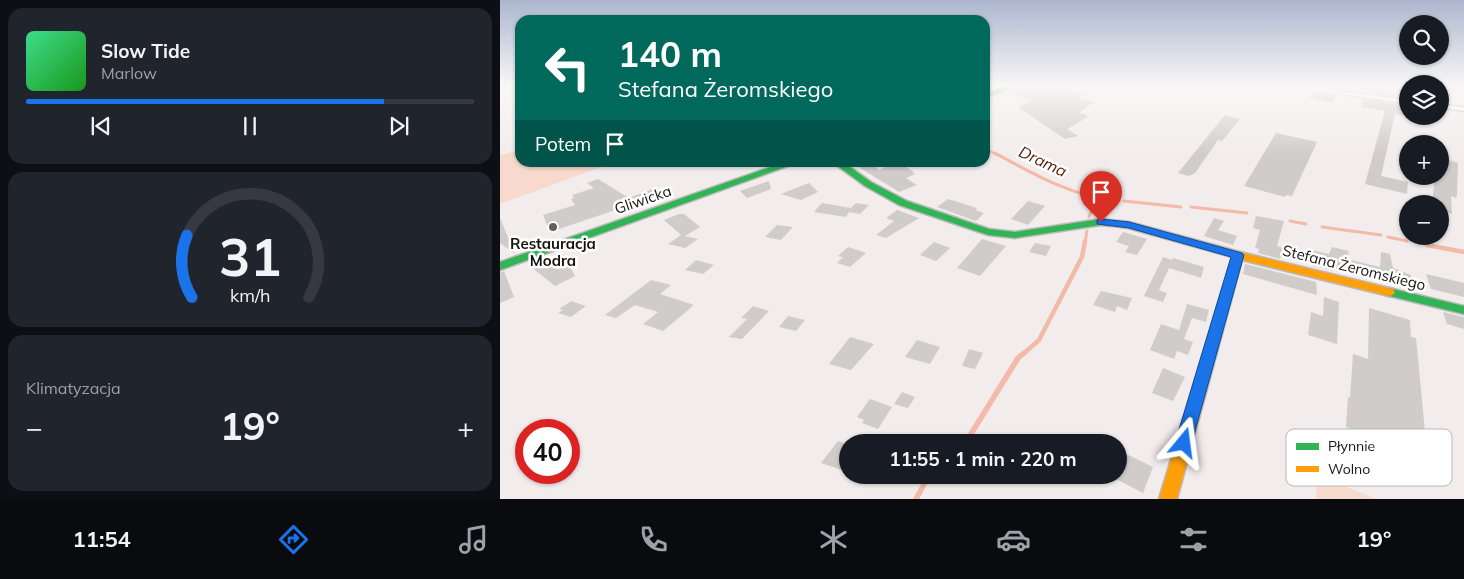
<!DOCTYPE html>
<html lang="pl">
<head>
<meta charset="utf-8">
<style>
	body { margin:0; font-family:Mulish,sans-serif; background:#20242c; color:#f1f3f6; height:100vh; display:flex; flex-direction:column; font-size:19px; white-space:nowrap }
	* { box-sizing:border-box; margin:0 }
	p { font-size:16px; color:#9ea1a6 }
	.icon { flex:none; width:28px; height:28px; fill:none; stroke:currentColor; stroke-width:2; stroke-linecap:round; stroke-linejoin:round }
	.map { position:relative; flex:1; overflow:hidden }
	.side { display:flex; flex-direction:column; gap:8px; padding:8px; background:#0d0f14; width:500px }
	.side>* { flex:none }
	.hud { position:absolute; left:15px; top:15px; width:475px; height:152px; border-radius:15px; box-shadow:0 1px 4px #0004; background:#00695c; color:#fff; overflow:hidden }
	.fabs { position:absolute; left:899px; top:15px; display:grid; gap:10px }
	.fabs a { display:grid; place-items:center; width:50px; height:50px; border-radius:50%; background:#171b24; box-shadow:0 1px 4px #0004; font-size:25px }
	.speed { position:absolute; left:15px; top:419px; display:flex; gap:10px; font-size:25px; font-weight:700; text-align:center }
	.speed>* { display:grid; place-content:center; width:65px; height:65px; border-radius:50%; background:#171b24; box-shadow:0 1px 4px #0004; line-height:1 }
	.speed .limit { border:8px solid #d22; background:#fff; color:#111 }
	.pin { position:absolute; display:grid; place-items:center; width:42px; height:42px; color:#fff; margin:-51px -21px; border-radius:50% 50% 50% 0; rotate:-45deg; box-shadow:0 0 5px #0007 }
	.pin .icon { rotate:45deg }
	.me { position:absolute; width:55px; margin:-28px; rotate:16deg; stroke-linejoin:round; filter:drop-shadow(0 0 4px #0008) }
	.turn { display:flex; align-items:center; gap:18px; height:105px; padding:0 20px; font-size:22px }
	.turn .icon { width:65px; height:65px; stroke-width:2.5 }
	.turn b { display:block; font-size:35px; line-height:42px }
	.then { display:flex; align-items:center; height:48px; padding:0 20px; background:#0003; gap:10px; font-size:19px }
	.big { font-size:38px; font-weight:700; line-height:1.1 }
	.side .tile { flex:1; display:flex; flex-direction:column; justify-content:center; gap:8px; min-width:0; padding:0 18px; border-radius:15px; background:#20242c }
	.side .dial { align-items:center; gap:0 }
	.dial svg { height:130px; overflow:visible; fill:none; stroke:#363941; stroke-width:7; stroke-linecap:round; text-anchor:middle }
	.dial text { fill:#f1f3f6; stroke:none }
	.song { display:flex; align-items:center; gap:15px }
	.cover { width:60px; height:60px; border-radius:8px; background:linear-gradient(135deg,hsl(150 70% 55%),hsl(120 70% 35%)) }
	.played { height:5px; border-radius:2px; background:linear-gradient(90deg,#1a73e8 80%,#363941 80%) }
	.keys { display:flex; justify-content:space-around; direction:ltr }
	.heat { display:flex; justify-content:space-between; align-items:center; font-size:28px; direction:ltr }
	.trip { position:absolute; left:339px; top:434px; width:288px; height:50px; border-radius:25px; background:#171b24; box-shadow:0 1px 4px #0004; font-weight:700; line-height:50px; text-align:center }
	.dock { display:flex; height:80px; justify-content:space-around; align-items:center; background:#090b0e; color:#9ea1a6 }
	.dock .icon { width:35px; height:35px }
	.dock .on { color:#1a73e8 }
	.dock b { font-size:22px; color:#f1f3f6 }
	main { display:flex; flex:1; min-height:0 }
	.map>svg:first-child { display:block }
	.green { fill:#f8d9ce }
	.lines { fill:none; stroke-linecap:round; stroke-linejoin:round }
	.stream-far3 { stroke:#f3baa7; stroke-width:2.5 }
	.stream-far2 { stroke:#f3baa7; stroke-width:3 }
	.stream-far1 { stroke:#f3baa7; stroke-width:4.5 }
	.stream { stroke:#f3baa7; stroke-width:5.5 }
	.building { fill:#d0ccca }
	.street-casing { stroke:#bdb9b8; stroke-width:2 }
	.fast-casing { stroke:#bdb9b8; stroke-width:3 }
	.slow-casing { stroke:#bdb9b8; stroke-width:3 }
	.street { fill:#fdfcfc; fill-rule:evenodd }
	.fast { fill:#30b455; fill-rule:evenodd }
	.slow { fill:#ff9f0a; fill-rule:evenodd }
	.route { fill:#1a73e8; stroke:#114b97 }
	.poi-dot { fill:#635f5e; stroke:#fff; stroke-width:2 }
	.labels { text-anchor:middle; stroke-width:5; stroke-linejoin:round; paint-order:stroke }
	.street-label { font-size:15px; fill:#161312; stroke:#fff }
	.poi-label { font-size:15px; font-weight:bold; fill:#161312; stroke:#fff }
	.water-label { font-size:16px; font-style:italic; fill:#561a02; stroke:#fff }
	.key { fill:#fff; stroke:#b9b8b8; stroke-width:1 }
	.key-label { font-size:14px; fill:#161312 }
</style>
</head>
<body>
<main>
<section class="side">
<div class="tile">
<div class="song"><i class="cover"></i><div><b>Slow Tide</b><p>Marlow</p></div></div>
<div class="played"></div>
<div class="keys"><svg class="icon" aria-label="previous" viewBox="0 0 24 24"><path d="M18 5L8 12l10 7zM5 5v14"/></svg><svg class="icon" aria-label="pause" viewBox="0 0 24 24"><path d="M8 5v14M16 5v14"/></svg><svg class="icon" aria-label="next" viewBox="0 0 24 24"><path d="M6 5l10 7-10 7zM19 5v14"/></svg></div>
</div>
<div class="tile dial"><svg viewBox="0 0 100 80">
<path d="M14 69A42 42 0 1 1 86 69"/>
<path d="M14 69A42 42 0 0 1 11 31" stroke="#1a73e8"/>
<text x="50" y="56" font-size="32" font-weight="700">31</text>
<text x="50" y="72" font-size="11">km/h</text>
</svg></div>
<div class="tile"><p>Klimatyzacja</p>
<div class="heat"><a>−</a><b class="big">19°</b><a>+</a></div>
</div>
</section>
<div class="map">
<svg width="964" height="499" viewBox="0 0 964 499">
	<rect width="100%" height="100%" fill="#f2edec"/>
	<g class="green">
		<polygon points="20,150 20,162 112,163 0,204 0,155"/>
		<polygon points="818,475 876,499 816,499"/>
	</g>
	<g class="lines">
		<polyline class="stream-far3" points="485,148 497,155"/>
		<g class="stream-far2">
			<path d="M495,153C535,175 573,197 619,201"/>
			<polyline points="624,201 681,207"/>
			<polyline points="691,207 747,213"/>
			<polyline points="589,217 596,198"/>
			<polyline points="790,221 806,224"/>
			<polyline points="822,227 881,235"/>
			<polyline points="888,237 907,241"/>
			<polyline points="585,242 587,231"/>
		</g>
		<g class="stream-far1">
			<polyline points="927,245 964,252"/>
			<polyline points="522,355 539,340 582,257 585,241"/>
		</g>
		<g class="stream">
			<polyline points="466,442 518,358 524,353"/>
			<polyline points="416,499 429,475"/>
		</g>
	</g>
	<g class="building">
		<polygon points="519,86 578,86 571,90 585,93 578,98 594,102 579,113 588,115 585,116 588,117 567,129 578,136 565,139 518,107 532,100 507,92"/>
		<polygon points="870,86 886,88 887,92 895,93 896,97 865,92 866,89 872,90"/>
		<polygon points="815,92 835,95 832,102 808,98"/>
		<polygon points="863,99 899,105 903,115 895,114 881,176 908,182 907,194 865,184 885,111 861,107"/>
		<polygon points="725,115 740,119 722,141 718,140 695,173 689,176 678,173"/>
		<polygon points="776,133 817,142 792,196 786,195 785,197 744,186"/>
		<polygon points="940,157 958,163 957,196 956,198 951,196 952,214 940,211 940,204 932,204 935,176 940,176"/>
		<polygon points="369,162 379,170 398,162 414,172 412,172 415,174 406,178 417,185 399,192 357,166"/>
		<polygon points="98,179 129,198 152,189 160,195 50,232 43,215 75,205 71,199 74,198 72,195 94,188 87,183"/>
		<polygon points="269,181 271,189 247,198 240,191"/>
		<polygon points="309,183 318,192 301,200 281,194"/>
		<polygon points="448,199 477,208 475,210 484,213 476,221 437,207"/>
		<polygon points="528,201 545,206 528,225 511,219"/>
		<polygon points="322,203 351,208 356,203 369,205 360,214 349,212 346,217 314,212"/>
		<polygon points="397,210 419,218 386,238 376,235 394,221 386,218"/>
		<polygon points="179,214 184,214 200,227 185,236 198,239 185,248 168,244 181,235 164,220"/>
		<polygon points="756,216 784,221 777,246 783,248 780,259 758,253 759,249 755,248 760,230 753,228"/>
		<polygon points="0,218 15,254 0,243"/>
		<polygon points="714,218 724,221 718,230 737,236 733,245 704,236"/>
		<polygon points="277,225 293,227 281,240 265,237"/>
		<polygon points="623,232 647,239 637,255 625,252 629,246 616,242"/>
		<polygon points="482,239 506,246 480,276 457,268"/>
		<polygon points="434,242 450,248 436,261 420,255"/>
		<polygon points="535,243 551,246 546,256 529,252"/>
		<polygon points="348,247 366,253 350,267 337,263 343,257 338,256"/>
		<polygon points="832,247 849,251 847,259 880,267 881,252 890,254 893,268 911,275 911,287 871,275 872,277 833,268 834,271 812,266 812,250 829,254"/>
		<polygon points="63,254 75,276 55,286 30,266"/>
		<polygon points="663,257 672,260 673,258 704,267 701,278 669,268 659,290 667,293 663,302 644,296"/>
		<polygon points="196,260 214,265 203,274 185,270"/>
		<polygon points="745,264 816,282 817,295 743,274"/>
		<polygon points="4,271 14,297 0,303 0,273"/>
		<polygon points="926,274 964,283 964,297 931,289"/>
		<polygon points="151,280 171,285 160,294 194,305 163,331 143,324 158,312 135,305 116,318 105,315"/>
		<polygon points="601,291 632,298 627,310 617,306 615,312 593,305"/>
		<polygon points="824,297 839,302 837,344 808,335 811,312 823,316"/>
		<polygon points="71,301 86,306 71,317 58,313 63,310 59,309"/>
		<polygon points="687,304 709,310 706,322 692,318 684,339 693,342 688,355 677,351 674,359 650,350 661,324 679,330"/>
		<polygon points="253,306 269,311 242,339 229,337 247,319 241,318"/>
		<polygon points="869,308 910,320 911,337 916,338 927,452 868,430 868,436 846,427 848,397 850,398 853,354 868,359"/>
		<polygon points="943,312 964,317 964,329 947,324"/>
		<polygon points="288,316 305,320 296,331 279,327"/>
		<polygon points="350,337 374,344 351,370 329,364"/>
		<polygon points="417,340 440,347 430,364 405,357"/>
		<polygon points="469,349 483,353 475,369 462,366"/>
		<polygon points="663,368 685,377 673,401 652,393"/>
		<polygon points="402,392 415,397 408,408 394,404"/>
		<polygon points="370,399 392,407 378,429 362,423 364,420 357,417"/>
		<polygon points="338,441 348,444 348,472 321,463"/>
		<polygon points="624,453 653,467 643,493 614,478 618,475"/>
	</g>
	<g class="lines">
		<g class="street-casing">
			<g id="street">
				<polygon points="785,86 801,86 908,100 908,104"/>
				<polygon points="940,104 964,107 964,111 940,108"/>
			</g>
		</g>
		<g class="fast-casing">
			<g id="fast">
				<polygon points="506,86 516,86 485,98 485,94"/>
				<polygon points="285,162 299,162 0,270 0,262"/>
				<polygon points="332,162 343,162 371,182 407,201 489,229 515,232 601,219 614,221 615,223 610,226 601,225 515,238 488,235 399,205 365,186"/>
				<polygon points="889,288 964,306 964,314 885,295 883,292 885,289"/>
			</g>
		</g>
		<g class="slow-casing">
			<polygon id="slow" points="610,220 629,222 740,252 889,288 893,289 895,292 893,295 889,296 742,260 677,499 659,499 732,257 628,228 606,225 605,223"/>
		</g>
		<use href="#street" class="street"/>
		<use href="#fast" class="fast"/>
		<use href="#slow" class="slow"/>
	</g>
	<linearGradient id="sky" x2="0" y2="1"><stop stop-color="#acb6ce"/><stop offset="0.55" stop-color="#f9f7f6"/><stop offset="1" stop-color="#f9f7f6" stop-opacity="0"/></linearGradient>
	<rect width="964" height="156" fill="url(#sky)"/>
	<polygon class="route" points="601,219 629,222 742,253 744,255 690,449 684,451 678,449 675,443 731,257 629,228 597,224 597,220"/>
	<circle class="poi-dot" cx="53" cy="227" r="5"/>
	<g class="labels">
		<g class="street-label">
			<text transform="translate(143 200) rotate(-19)" y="5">Gliwicka</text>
			<text transform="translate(854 268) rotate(14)" y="5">Stefana Żeromskiego</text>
		</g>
		<g class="poi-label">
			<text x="53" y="249">Restauracja<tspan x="53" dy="17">Modra</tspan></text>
		</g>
		<g class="water-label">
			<text transform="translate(543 161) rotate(25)" y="6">Drama</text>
		</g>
	</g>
	<rect x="786" y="429" width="166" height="57" rx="8" class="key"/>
	<rect x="796" y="443" width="23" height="7" fill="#30b455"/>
	<rect x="796" y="466" width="23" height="6" fill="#ff9f0a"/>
	<g class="key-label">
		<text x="828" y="451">Płynnie</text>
		<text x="828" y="474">Wolno</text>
	</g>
</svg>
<div class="fabs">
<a><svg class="icon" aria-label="search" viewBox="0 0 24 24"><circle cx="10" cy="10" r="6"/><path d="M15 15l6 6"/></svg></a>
<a><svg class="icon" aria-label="layers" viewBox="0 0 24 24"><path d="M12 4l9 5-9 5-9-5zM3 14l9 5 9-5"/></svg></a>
<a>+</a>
<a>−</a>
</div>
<div class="speed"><div class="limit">40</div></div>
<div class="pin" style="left:601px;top:222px;background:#d93025"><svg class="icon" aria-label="arrive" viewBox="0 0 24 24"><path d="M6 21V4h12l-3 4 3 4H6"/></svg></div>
<svg class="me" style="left:684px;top:443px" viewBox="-20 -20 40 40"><path d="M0-17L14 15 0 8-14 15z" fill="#1a73e8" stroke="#fff" stroke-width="4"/></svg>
<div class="trip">11:55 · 1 min · 220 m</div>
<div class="hud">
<div class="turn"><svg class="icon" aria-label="left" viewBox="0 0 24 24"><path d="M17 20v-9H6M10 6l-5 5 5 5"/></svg><div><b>140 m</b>Stefana Żeromskiego</div></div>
<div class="then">Potem<svg class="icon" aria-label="arrive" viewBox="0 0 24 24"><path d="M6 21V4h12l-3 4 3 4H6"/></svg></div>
</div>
</div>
</main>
<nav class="dock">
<b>11:54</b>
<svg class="icon on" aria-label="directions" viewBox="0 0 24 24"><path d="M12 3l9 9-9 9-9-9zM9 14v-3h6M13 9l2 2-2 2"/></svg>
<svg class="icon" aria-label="music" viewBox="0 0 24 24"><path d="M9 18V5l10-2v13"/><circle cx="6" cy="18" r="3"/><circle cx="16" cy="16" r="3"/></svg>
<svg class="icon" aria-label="phone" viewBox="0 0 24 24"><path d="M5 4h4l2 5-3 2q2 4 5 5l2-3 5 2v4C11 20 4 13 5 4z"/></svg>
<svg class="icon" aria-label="climate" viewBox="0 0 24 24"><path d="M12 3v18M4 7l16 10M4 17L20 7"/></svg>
<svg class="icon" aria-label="car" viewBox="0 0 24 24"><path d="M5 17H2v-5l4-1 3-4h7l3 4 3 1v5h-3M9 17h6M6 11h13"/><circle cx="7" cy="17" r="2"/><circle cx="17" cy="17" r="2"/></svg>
<svg class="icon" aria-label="filters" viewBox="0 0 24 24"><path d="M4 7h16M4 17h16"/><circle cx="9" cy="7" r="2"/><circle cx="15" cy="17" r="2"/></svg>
<b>19°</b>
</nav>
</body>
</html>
